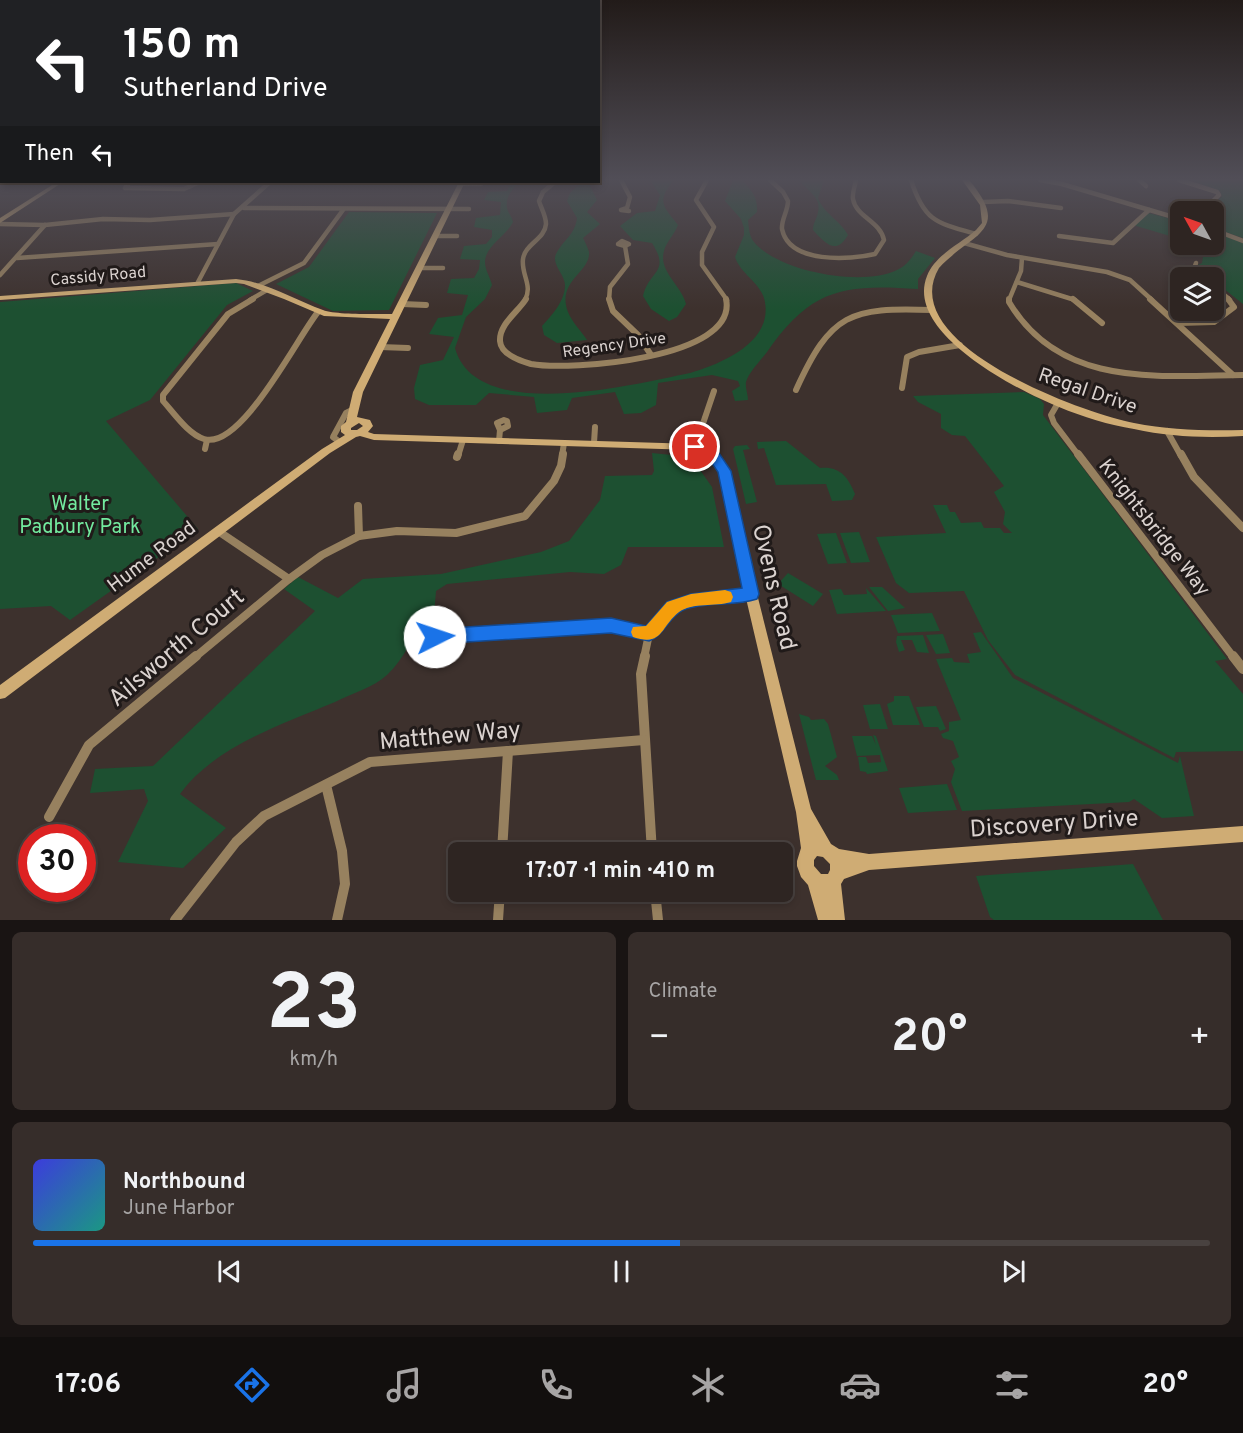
<!DOCTYPE html>
<html lang="en">
<head>
<meta charset="utf-8">
<style>
	body { margin:0; font-family:Overpass,sans-serif; background:#362d2a; color:#f1f3f6; height:100vh; display:flex; flex-direction:column; font-size:22px; white-space:nowrap }
	* { box-sizing:border-box; margin:0 }
	p { font-size:20px; color:#a7a5a5 }
	.icon { flex:none; width:33px; height:33px; fill:none; stroke:currentColor; stroke-width:2; stroke-linecap:round; stroke-linejoin:round }
	.map { position:relative; height:920px; overflow:hidden }
	.side { display:flex; flex-direction:column; gap:12px; padding:12px; background:#191413; flex:1 }
	.side>* { flex:none }
	.banner { position:absolute; left:0px; top:0px; width:600px; height:183px; box-shadow:0 3px 9px #0003,0 0 0 2px #494240; background:#202124; color:#fff; overflow:hidden }
	.needle { width:39px; rotate:310deg }
	.controls { position:absolute; left:1170px; top:201px; display:grid; gap:12px }
	.controls a { display:grid; place-items:center; width:54px; height:54px; border-radius:9px; background:#2e2522; box-shadow:0 3px 9px #0003,0 0 0 2px #494240; font-size:30px }
	.speed { position:absolute; left:18px; top:824px; display:flex; gap:12px; font-size:30px; font-weight:700; text-align:center }
	.speed>* { display:grid; place-content:center; width:78px; height:78px; border-radius:50%; background:#2e2522; box-shadow:0 3px 9px #0003,0 0 0 2px #494240; line-height:1 }
	.speed .limit { border:9px solid #d22; background:#fff; color:#111 }
	.pin { position:absolute; display:grid; place-items:center; width:51px; height:51px; color:#fff; margin:-26px; border:3px solid #fff; border-radius:50%; box-shadow:0 2px 6px #0007 }
	.me { position:absolute; width:66px; margin:-33px; rotate:86deg; stroke-linejoin:round; filter:drop-shadow(0 0 4px #0008) }
	.turn { display:flex; align-items:center; gap:21px; height:126px; padding:0 24px; font-size:27px }
	.turn .icon { width:78px; height:78px; stroke-width:2.5 }
	.turn b { display:block; font-size:42px; line-height:51px }
	.then { display:flex; align-items:center; height:57px; padding:0 24px; background:#0003; gap:12px; font-size:22px }
	.big { font-size:45px; font-weight:700; line-height:1.1 }
	.side .widget { flex:1; display:flex; flex-direction:column; justify-content:center; gap:9px; min-width:0; padding:0 21px; border-radius:9px; background:#362d2a }
	.side .dial { align-items:center; gap:0 }
	.dial b { font-size:78px; line-height:1 }
	.song { display:flex; align-items:center; gap:18px }
	.cover { width:72px; height:72px; border-radius:9px; background:linear-gradient(135deg,hsl(240 70% 55%),hsl(170 70% 35%)) }
	.played { height:6px; border-radius:3px; background:linear-gradient(90deg,#1a73e8 55%,#494240 55%) }
	.keys { display:flex; justify-content:space-around; direction:ltr }
	.heat { display:flex; justify-content:space-between; align-items:center; font-size:33px; direction:ltr }
	.side .tiles { flex:1; display:grid; gap:12px; grid-template-columns:1fr 1fr }
	.widget:last-child { grid-column:span 2 }
	.trip { position:absolute; left:448px; top:842px; width:345px; height:60px; border-radius:9px; background:#2e2522; box-shadow:0 3px 9px #0003,0 0 0 2px #494240; font-weight:700; line-height:60px; text-align:center }
	.tabs { display:flex; height:96px; justify-content:space-around; align-items:center; background:#120f0e; color:#a7a5a5 }
	.tabs .icon { width:42px; height:42px }
	.tabs .on { color:#1a73e8 }
	.tabs b { font-size:27px; color:#f1f3f6 }
	.map>svg:first-child { display:block }
	.green { fill:#1d5031 }
	.lines { fill:none; stroke-linecap:round; stroke-linejoin:round }
	.street-far3 { stroke:#97815f; stroke-width:4.5 }
	.street-far2 { stroke:#97815f; stroke-width:6 }
	.street-far1 { stroke:#97815f; stroke-width:8 }
	.street { stroke:#97815f; stroke-width:10 }
	.secondary { fill:#cfac74; fill-rule:evenodd }
	.route { fill:#1a73e8; stroke:#114b97; stroke-width:1.5 }
	.slow { fill:#f59e0b }
	.labels { text-anchor:middle; stroke-width:6; stroke-linejoin:round; paint-order:stroke }
	.far-street-label { font-size:16px; fill:#dad2cf; stroke:#201a19 }
	.street-label { font-size:20px; fill:#dad2cf; stroke:#201a19 }
	.park-label { font-size:20px; fill:#73ea9f; stroke:#201a19 }
	.near-street-label { font-size:24px; fill:#dad2cf; stroke:#201a19 }
</style>
</head>
<body>
<div class="map">
<svg width="1243" height="920" viewBox="0 0 1243 920">
	<rect width="100%" height="100%" fill="#3d312d"/>
	<g class="green">
		<path d="M650,180H674C656,201 663,206 678,225C675,234 666,242 664,251C658,271 682,286 686,304L677,317L669,321L651,309L643,296C649,270 671,273 652,243L633,240L620,226L637,213L655,211L660,195Z"/>
		<path d="M733,180H742C752,191 758,197 757,212L748,220C749,228 749,236 754,242C779,272 862,287 897,270C906,266 911,259 916,251L935,258L918,279V289C844,284 811,288 767,352C761,360 749,372 746,382C745,387 748,395 748,400L735,401L732,391L740,386L738,381L712,375L658,383L656,405L641,413L624,414L615,392L572,398L567,410L537,413L534,397L489,393L476,405H429L415,399L414,388L420,365L443,360L454,337L429,334L438,318L462,315L468,295L447,293L451,279L474,278L479,269L480,260L460,259L464,246L486,244L492,237V230L474,227L476,218L500,215L501,202L484,200L488,192L507,191L511,182H520C513,188 505,197 507,208C508,213 512,217 513,222C507,235 485,246 485,262C485,270 490,277 492,285L485,299L466,317L455,348C476,425 635,384 690,373C720,364 776,342 764,298C759,282 740,273 735,257L744,235V228L741,219L725,201Z"/>
		<path d="M799,180H824L818,198C824,214 840,220 848,235C836,256 825,243 813,230C813,222 817,219 818,212C822,197 806,190 799,180Z"/>
		<polygon points="1190,180 1243,180 1243,238 1214,228 1214,212 1209,211 1222,196 1220,191"/>
		<path d="M582,182H588L597,200L587,212L600,224L583,238C585,242 588,248 589,252C591,272 556,281 568,312C572,322 581,331 587,340L557,343L544,335L542,326C552,315 565,301 565,285C565,275 551,264 556,254C563,240 575,235 577,218L567,201L570,193Z"/>
		<polygon points="349,212 437,213 389,310 333,311 276,284 309,267"/>
		<polygon points="1148,213 1180,221 1180,239 1133,225"/>
		<path d="M1214,232L1243,243V304L1214,281V278C1206,277 1200,273 1196,266L1202,263L1203,257L1191,245L1214,244Z"/>
		<polygon points="236,283 253,291 227,305 150,400 106,421 198,529 70,620 51,606 0,609 0,302"/>
		<polygon points="1024,392 1040,399 1044,404 1043,415 1227,659 1215,661 1243,694 1243,751 1176,752 1174,758 1015,675 988,640 964,591 909,593 896,583 876,537 946,533 933,505 947,505 950,512 955,512 961,523 981,522 984,528 1000,528 1004,533 1012,533 1003,524 1005,512 994,492 1004,486 965,436 952,435 941,428 941,414 918,402 913,396"/>
		<path d="M786,441L820,468C840,466 848,477 855,494L852,500L832,501L826,484L776,485L764,448L758,449L757,442Z"/>
		<polygon points="747,445 750,449 743,450 757,502 746,504 733,449 735,446"/>
		<path d="M652,453L691,457L712,487L724,547H628L621,565L604,574L570,572L447,584L436,591L434,615L423,616C413,637 405,658 387,675C374,687 351,694 335,702C281,725 215,746 180,794L226,828L183,868L118,862L148,801L144,789L90,793L95,769L153,766L315,611L284,589L298,577L338,598L363,579L441,574L541,552L569,541L600,500L605,476L652,475L654,471Z"/>
		<polygon points="859,532 870,562 851,563 840,533"/>
		<polygon points="836,533 847,563 828,564 817,534"/>
		<polygon points="788,573 823,594 813,606 778,584"/>
		<polygon points="869,587 882,587 905,608 888,611"/>
		<polygon points="866,588 886,611 837,614 829,590 841,589 844,595 867,594"/>
		<polygon points="932,613 940,631 898,633 891,615"/>
		<polygon points="981,632 1013,678 1178,763 1180,756 1194,816 1162,818 1134,799 1129,802 962,811 951,782 955,769 951,761 959,757 953,741 943,738 941,734 949,731 949,722 961,720 936,659 952,658 954,662 970,663 967,654 981,652 973,633"/>
		<polygon points="943,634 950,653 936,654 926,635"/>
		<polygon points="923,635 929,653 917,652 912,640 901,640 905,650 899,652 896,642 897,636"/>
		<polygon points="894,696 909,696 920,725 893,725 887,704 894,701"/>
		<polygon points="880,704 888,729 870,729 863,705"/>
		<polygon points="936,706 946,729 940,731 938,727 924,727 916,707"/>
		<polygon points="799,714 809,717 811,720 824,719 828,724 837,757 825,766 837,775 839,780 816,780"/>
		<polygon points="873,735 876,736 888,771 867,774 866,772 860,771 858,757 866,757 868,763 881,762 880,755 857,756 852,736 872,736 876,745"/>
		<polygon points="947,784 957,810 908,813 899,788"/>
		<polygon points="1133,864 1163,920 994,920 990,917 976,876"/>
	</g>
	<g class="lines">
		<g class="street-far3">
			<polyline points="621,180 630,197 627,208 621,210 629,211"/>
			<polyline points="707,180 696,200 714,227 702,252 702,265 727,300"/>
			<path d="M770,180L783,192L788,201C788,211 781,220 782,229C789,264 850,260 875,254L884,240C880,221 856,217 853,199C852,193 855,186 856,180"/>
			<path d="M911,180C924,221 936,223 976,234"/>
			<polyline points="1040,180 1062,184 1180,219"/>
			<polyline points="1139,180 1146,186"/>
			<polyline points="1179,180 1217,192 1219,195 1202,212"/>
			<polyline points="130,182 125,188 184,189 200,182"/>
			<polyline points="461,184 481,184"/>
			<polyline points="983,202 1008,201 1061,208"/>
			<polyline points="244,208 469,209"/>
			<polyline points="0,224 45,225 103,219 150,220 234,214"/>
			<polyline points="1214,230 1243,241"/>
			<polyline points="436,236 457,236"/>
			<polyline points="1059,236 1113,243 1149,210"/>
			<polygon points="622,241 629,244 625,246 618,244"/>
			<polyline points="964,243 1007,255 1107,272 1130,280 1152,300"/>
			<polyline points="17,258 218,244"/>
			<polyline points="1196,263 1194,269 1203,278"/>
			<polyline points="419,268 443,268"/>
			<polyline points="0,275 45,225"/>
			<polyline points="198,282 234,214 270,182"/>
			<polyline points="1017,282 1075,300"/>
			<polyline points="258,286 304,263 343,210"/>
			<polyline points="1214,286 1230,300"/>
			<polyline points="250,300 267,290"/>
			<path d="M525,300C533,285 521,275 523,259C525,244 545,239 546,224C546,216 541,208 539,201L543,192L555,182"/>
			<polyline points="609,300 610,287 628,264 625,246"/>
			<polyline points="1009,300 1021,271 1022,258"/>
		</g>
		<g class="street-far2">
			<path d="M253,299L228,314L163,395V401C174,413 188,434 204,439C241,451 298,336 318,312"/>
			<path d="M526,299C518,312 499,324 500,341C501,355 520,361 531,364C569,371 739,359 726,299"/>
			<polyline points="609,299 613,311 638,335 651,355"/>
			<path d="M1009,299V302C1060,388 1157,376 1243,375"/>
			<polyline points="1073,299 1102,323"/>
			<polyline points="1150,299 1233,375"/>
			<polyline points="402,304 426,305"/>
			<polyline points="1178,323 1214,322 1234,307 1228,299"/>
			<polyline points="380,347 408,348"/>
			<polyline points="902,388 907,357 919,352 960,345"/>
			<path d="M796,390C831,313 850,307 932,310"/>
			<polyline points="1058,403 1051,415 1054,423 1079,456"/>
			<polygon points="504,420 507,421 508,426 500,430 497,423"/>
			<polyline points="1167,431 1181,456"/>
			<polyline points="337,440 333,437 346,413 352,410"/>
			<polyline points="499,441 500,430"/>
			<polyline points="594,443 595,427"/>
			<polyline points="680,446 685,437 699,429"/>
			<polyline points="695,447 714,391"/>
			<polyline points="205,449 207,440"/>
			<polyline points="458,456 463,440"/>
			<polyline points="562,456 564,443"/>
		</g>
		<g class="street-far1">
			<polyline points="1078,454 1234,658"/>
			<polyline points="1181,454 1194,477 1243,528"/>
			<polyline points="457,457 458,454"/>
			<polyline points="358,506 359,536"/>
			<polyline points="218,531 289,579"/>
			<polyline points="434,637 611,626 649,634"/>
			<polyline points="194,658 289,579 322,555 359,536 397,531 456,533 525,516 554,481 561,466 563,454"/>
			<polyline points="644,658 649,634 673,607 691,600 751,594"/>
		</g>
		<g class="street">
			<polyline points="645,656 641,674 652,852"/>
			<polyline points="1233,656 1243,669"/>
			<polyline points="326,785 342,851 345,884 337,920"/>
			<polyline points="49,817 89,745 196,656"/>
			<polyline points="502,852 508,751"/>
			<polyline points="655,891 658,920"/>
			<polyline points="175,920 236,842 264,816 370,762 644,740"/>
			<polyline points="498,920 500,891"/>
		</g>
		<g class="secondary">
			<path d="M962,180H969C1013,232 971,233 939,268C894,344 1082,413 1134,423C1170,430 1206,431 1243,430V436C1206,438 1170,437 1134,429C1109,425 1083,417 1059,407C1019,391 904,333 927,276C935,255 960,244 976,230L982,223L980,205Z"/>
			<polygon points="57,182 63,182 0,223 0,218"/>
			<path d="M459,182H465L363,392L357,417L370,420L373,426L368,432L374,434L695,444L716,451L729,471L757,594L811,809L831,844L839,849L869,854L1243,826V842L869,870L844,879L841,884L845,920H818L808,885L801,877L797,866V861L801,848L796,812L745,594L719,471L708,455L694,450L374,440L360,436L356,437L330,453L5,698L0,699V685L322,449L345,435L341,432V426L346,422L353,392L390,319L324,316L284,299L244,284L236,283L0,300V296L236,279C267,282 294,300 323,310C336,315 376,314 392,314ZM359,423L363,426L357,430H351V428ZM817,856L823,857L830,864V870L828,874H821L814,866V860Z"/>
		</g>
	</g>
	<linearGradient id="sky" x2="0" y2="1"><stop stop-color="#221b19"/><stop offset="0.58" stop-color="#514e57"/><stop offset="1" stop-color="#514e57" stop-opacity="0"/></linearGradient>
	<rect width="1243" height="309" fill="url(#sky)"/>
	<path class="route" d="M695,442L717,450L731,471L759,594L757,599C733,607 706,601 683,610C669,616 664,636 649,641L611,633L435,644L428,642L426,637L428,631L435,629L611,618L646,626L667,602L691,594L742,588L718,472L707,456L691,450L689,447L691,444Z"/>
	<path class="slow" d="M725,590L731,592L733,597L731,602C715,607 693,602 679,612C660,627 663,647 633,637L631,632L633,627L646,626L667,602L691,594Z"/>
	<g class="labels">
		<g class="far-street-label">
			<text transform="translate(98 275) rotate(-5)" y="6">Cassidy Road</text>
			<text transform="translate(614 344) rotate(-8)" y="6">Regency Drive</text>
		</g>
		<g class="street-label">
			<text transform="translate(1088 390) rotate(19)" y="7">Regal Drive</text>
			<text transform="translate(1155 527) rotate(52)" y="7">Knightsbridge Way</text>
			<text transform="translate(151 556) rotate(-37)" y="7">Hume Road</text>
		</g>
		<g class="park-label">
			<text x="80" y="510">Walter<tspan x="80" dy="23">Padbury Park</tspan></text>
		</g>
		<g class="near-street-label">
			<text transform="translate(775 587) rotate(77)" y="8">Ovens Road</text>
			<text transform="translate(176 647) rotate(-40)" y="8">Ailsworth Court</text>
			<text transform="translate(450 735) rotate(-5)" y="8">Matthew Way</text>
			<text transform="translate(1054 823) rotate(-4)" y="8">Discovery Drive</text>
		</g>
	</g>
</svg>
<div class="controls">
<a><svg class="needle" viewBox="-14 -14 28 28"><path d="M0-13l5 13h-10z" fill="#e53935"/><path d="M0 13l5-13h-10z" fill="#a7a5a5"/></svg></a>
<a><svg class="icon" aria-label="layers" viewBox="0 0 24 24"><path d="M12 4l9 5-9 5-9-5zM3 14l9 5 9-5"/></svg></a>
</div>
<div class="speed"><div class="limit">30</div></div>
<div class="pin" style="left:695px;top:447px;background:#d93025"><svg class="icon" aria-label="arrive" viewBox="0 0 24 24"><path d="M6 21V4h12l-3 4 3 4H6"/></svg></div>
<svg class="me" style="left:435px;top:637px" viewBox="-20 -20 40 40"><circle r="19" fill="#fff"/><path d="M0-13L10 11 0 6-10 11z" fill="#1a73e8"/></svg>
<div class="trip">17:07 · 1 min · 410 m</div>
<div class="banner">
<div class="turn"><svg class="icon" aria-label="left" viewBox="0 0 24 24"><path d="M17 20v-9H6M10 6l-5 5 5 5"/></svg><div><b>150 m</b>Sutherland Drive</div></div>
<div class="then">Then<svg class="icon" aria-label="left" viewBox="0 0 24 24"><path d="M17 20v-9H6M10 6l-5 5 5 5"/></svg></div>
</div>
</div>
<section class="side">
<div class="tiles">
<div class="widget dial"><b>23</b><p>km/h</p></div>
<div class="widget"><p>Climate</p>
<div class="heat"><a>−</a><b class="big">20°</b><a>+</a></div>
</div>
<div class="widget">
<div class="song"><i class="cover"></i><div><b>Northbound</b><p>June Harbor</p></div></div>
<div class="played"></div>
<div class="keys"><svg class="icon" aria-label="previous" viewBox="0 0 24 24"><path d="M18 5L8 12l10 7zM5 5v14"/></svg><svg class="icon" aria-label="pause" viewBox="0 0 24 24"><path d="M8 5v14M16 5v14"/></svg><svg class="icon" aria-label="next" viewBox="0 0 24 24"><path d="M6 5l10 7-10 7zM19 5v14"/></svg></div>
</div>
</div>
</section>
<nav class="tabs">
<b>17:06</b>
<svg class="icon on" aria-label="directions" viewBox="0 0 24 24"><path d="M12 3l9 9-9 9-9-9zM9 14v-3h6M13 9l2 2-2 2"/></svg>
<svg class="icon" aria-label="music" viewBox="0 0 24 24"><path d="M9 18V5l10-2v13"/><circle cx="6" cy="18" r="3"/><circle cx="16" cy="16" r="3"/></svg>
<svg class="icon" aria-label="phone" viewBox="0 0 24 24"><path d="M5 4h4l2 5-3 2q2 4 5 5l2-3 5 2v4C11 20 4 13 5 4z"/></svg>
<svg class="icon" aria-label="climate" viewBox="0 0 24 24"><path d="M12 3v18M4 7l16 10M4 17L20 7"/></svg>
<svg class="icon" aria-label="car" viewBox="0 0 24 24"><path d="M5 17H2v-5l4-1 3-4h7l3 4 3 1v5h-3M9 17h6M6 11h13"/><circle cx="7" cy="17" r="2"/><circle cx="17" cy="17" r="2"/></svg>
<svg class="icon" aria-label="filters" viewBox="0 0 24 24"><path d="M4 7h16M4 17h16"/><circle cx="9" cy="7" r="2"/><circle cx="15" cy="17" r="2"/></svg>
<b>20°</b>
</nav>
</body>
</html>
